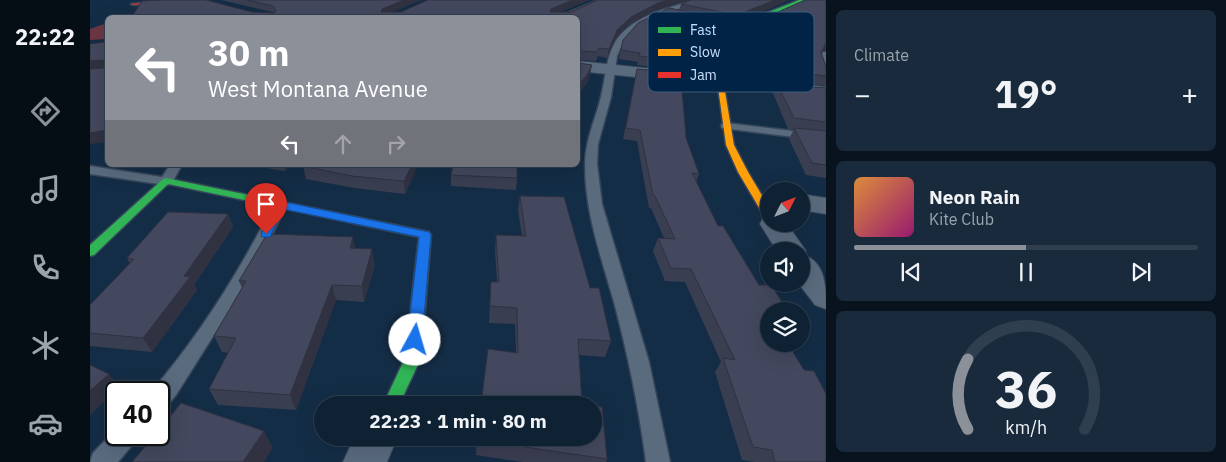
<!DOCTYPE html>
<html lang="en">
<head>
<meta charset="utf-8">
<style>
	body { margin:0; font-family:"IBM Plex Sans",sans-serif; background:#182a3c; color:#f1f3f6; height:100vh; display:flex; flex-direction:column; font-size:19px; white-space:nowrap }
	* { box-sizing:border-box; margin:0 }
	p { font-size:16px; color:#9ba4ac }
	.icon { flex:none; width:28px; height:28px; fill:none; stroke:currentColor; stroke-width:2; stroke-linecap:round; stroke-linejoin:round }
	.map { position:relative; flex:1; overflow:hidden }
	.panel { display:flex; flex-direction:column; gap:10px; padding:10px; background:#08131d; width:400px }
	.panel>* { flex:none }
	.banner { position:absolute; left:15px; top:15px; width:475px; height:152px; border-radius:8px; box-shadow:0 5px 20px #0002,0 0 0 1px #2f3f4f; background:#8c9099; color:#fff; overflow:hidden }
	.needle { width:32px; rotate:48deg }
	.buttons { position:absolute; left:670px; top:182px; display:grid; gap:10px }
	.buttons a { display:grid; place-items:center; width:50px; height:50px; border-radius:50%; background:#0f2234; box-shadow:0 5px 20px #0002,0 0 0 1px #2f3f4f; font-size:25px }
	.speed { position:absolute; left:15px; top:381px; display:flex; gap:10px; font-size:25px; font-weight:700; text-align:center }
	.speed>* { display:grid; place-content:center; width:65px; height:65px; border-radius:50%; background:#0f2234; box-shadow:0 5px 20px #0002,0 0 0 1px #2f3f4f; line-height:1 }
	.speed .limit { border:2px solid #111; border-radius:8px; background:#fff; color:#111 }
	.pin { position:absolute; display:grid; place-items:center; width:42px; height:42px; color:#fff; margin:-51px -21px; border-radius:50% 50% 50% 0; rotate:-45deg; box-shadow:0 0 5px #0007 }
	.pin .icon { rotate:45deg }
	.me { position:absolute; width:55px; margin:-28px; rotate:6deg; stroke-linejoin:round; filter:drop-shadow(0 0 4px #0008) }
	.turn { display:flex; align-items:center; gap:18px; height:105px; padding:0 20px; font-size:22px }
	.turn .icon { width:65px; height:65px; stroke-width:2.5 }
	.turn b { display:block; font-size:35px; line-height:42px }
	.lanes { display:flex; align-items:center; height:48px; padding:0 20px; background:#0003; justify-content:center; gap:25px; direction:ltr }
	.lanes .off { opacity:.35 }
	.big { font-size:38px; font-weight:700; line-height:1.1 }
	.panel .widget { flex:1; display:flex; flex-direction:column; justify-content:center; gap:8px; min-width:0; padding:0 18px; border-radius:8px; background:#182a3c }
	.panel .dial { align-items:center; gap:0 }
	.dial svg { height:130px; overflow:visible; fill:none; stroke:#2f3f4f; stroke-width:7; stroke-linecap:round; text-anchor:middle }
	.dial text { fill:#f1f3f6; stroke:none }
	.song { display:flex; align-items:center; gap:15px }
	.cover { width:60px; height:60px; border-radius:8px; background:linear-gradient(135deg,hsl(30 70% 55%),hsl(320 70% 35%)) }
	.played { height:5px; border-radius:2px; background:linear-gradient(90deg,#8c9099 50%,#2f3f4f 50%) }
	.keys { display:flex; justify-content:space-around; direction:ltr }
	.heat { display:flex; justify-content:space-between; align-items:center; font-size:28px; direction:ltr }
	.trip { position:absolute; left:224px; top:396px; width:288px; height:50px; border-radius:25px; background:#0f2234; box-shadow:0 5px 20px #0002,0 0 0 1px #2f3f4f; font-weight:700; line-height:50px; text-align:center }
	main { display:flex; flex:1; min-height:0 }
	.menu { display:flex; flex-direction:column; width:90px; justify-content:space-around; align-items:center; background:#060e15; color:#9ba4ac }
	.menu .icon { width:35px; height:35px }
	.menu .selected { color:#8c9099 }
	.menu b { font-size:22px; color:#f1f3f6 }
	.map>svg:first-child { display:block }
	.green { fill:#6c3743 }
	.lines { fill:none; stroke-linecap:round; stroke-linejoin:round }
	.lane-casing { stroke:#36465a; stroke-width:3 }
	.street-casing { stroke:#36465a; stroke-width:2 }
	.fast-casing { stroke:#36465a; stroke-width:3 }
	.slow-casing { stroke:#36465a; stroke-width:3 }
	.jam-casing { stroke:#36465a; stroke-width:3 }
	.lane { fill:#5a6b7e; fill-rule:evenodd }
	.street { fill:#5a6b7e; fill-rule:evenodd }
	.fast { fill:#30b455; fill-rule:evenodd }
	.slow { fill:#ff9f0a; fill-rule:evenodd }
	.jam { fill:#e5322d; fill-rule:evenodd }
	.wall { fill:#3a3e51 }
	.shaded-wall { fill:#303242 }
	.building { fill:#44485e; stroke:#303242 }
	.route { fill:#1a73e8; stroke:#114b97 }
	.key { fill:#012346; stroke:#3d5c7d; stroke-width:1 }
	.key-label { font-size:14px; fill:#c8e0fd }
</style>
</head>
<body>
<main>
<nav class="menu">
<b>22:22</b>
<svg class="icon selected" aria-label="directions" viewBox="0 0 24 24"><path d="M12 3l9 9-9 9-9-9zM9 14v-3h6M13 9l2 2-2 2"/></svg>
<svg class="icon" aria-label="music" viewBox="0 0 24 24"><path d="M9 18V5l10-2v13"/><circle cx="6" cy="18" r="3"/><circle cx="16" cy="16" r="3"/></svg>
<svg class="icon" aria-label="phone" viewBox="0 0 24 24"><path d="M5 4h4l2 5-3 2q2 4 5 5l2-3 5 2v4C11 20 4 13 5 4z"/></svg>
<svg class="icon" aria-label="climate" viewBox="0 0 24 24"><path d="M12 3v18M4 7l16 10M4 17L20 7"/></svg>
<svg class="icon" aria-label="car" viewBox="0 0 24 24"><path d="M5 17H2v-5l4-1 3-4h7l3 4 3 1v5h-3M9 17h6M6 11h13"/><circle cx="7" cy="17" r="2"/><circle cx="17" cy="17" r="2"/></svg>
</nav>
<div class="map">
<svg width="736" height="462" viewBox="0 0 736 462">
	<rect width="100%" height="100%" fill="#142d46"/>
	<polygon class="green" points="17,23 17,39 0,40 0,29"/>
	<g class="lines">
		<g class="lane-casing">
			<g id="lane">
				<path d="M605,0H614L563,18L545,29L533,42L527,56L521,97L508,144L507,164L512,204L559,362L580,462H556C549,408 538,355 524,302C511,257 495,212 495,165C495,138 507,117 512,92C517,71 516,49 533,32C552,14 580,7 605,0Z"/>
				<polygon points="618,18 653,25 656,27 653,29 616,21 616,19"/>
				<polygon points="733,52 736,52 736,75 733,74 728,63"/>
				<polygon points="636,123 736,135 736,141 632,128 631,126 632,124"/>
				<polygon points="80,165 92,165 81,184 76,185 0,174 0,166 72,177"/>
				<path d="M190,201L197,205L161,276L86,395L77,406L69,409V392H61C109,336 150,271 183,205Z"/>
				<polygon points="26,429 26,435 48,435 44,443 28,462 0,462 3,453"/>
			</g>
		</g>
		<g class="street-casing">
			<g id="street">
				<polygon points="488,61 736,87 736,97 488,71"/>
				<polygon points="711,194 736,198 736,214 711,210"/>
				<path d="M679,217V224H697L716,251L714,255C736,263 736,287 736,309L725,305L709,284H711V251H687L670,224L673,218Z"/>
				<polygon points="264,438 307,438 297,462 253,462"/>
			</g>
		</g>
		<g class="fast-casing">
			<g id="fast">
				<path d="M709,0H715C686,18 651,21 628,49L623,48C644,21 679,13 709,0Z"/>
				<polygon points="76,178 339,232 341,235 331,358 309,405 293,405 315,358 329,237 78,184 4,255 0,256 0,245 73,179"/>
			</g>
		</g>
		<g class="slow-casing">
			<polygon id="slow" points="626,46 629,48 627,60 633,80 644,145 658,172 679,207 679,219 674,216 648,172 636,145 627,80 621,60 623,48"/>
		</g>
		<g class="jam-casing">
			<g id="jam">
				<polygon points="84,0 90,1 43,5 41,4"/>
				<polygon points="509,0 515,0 473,18 465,18"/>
			</g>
		</g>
		<use href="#lane" class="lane"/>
		<use href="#street" class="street"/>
		<use href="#fast" class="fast"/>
		<use href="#slow" class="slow"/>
		<use href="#jam" class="jam"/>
	</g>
	<g class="wall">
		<polygon points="131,0 331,0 302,12 311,12 338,0 499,0 470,12 481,12 508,0 599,0 566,10 540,24 526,38 517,58 508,56 506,61 488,60 488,63 500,74 496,85 488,94 488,18 162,12 182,12"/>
		<polygon points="699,0 645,23 638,21 636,27 629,33 606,28 584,57 580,69 547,65 548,62 529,59 533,40 589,10 591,4"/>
		<polygon points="736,0 736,51 732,51 731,53 736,66 736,86 677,79 675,76 668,75 666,51 670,42 647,37 650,29"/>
		<polygon points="547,69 578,77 596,138 609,174 606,182 628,226 679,311 736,462 664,462 652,460 625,372 631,362 595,282 575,281 563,251 568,238 574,238 561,208 559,208 547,141 533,139"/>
		<polygon points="687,84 736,88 736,178 716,175 699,139 704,129 698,129 683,93"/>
		<polygon points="156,165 200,165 195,171"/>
		<polygon points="328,165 315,194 264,188 216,179 213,166"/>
		<polygon points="361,175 427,178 426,190 361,186"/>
		<polygon points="430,196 500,288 521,341 515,357 489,355 391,405 426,352 425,324 399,323 400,298 401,282 407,282 405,251 406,235 432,236 428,211"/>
		<polygon points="138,214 143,227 104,285 107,290 62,352 0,346 0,305 40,264 37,258"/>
		<polygon points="266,248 285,265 274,302 246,300 206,410 128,405 119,389 139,353 132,352 124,336 152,288 149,281"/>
		<polygon points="387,438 517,459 516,462 432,462 386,455"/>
	</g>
	<g class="shaded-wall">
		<polygon points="314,0 331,0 292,16 291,12 292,9"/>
		<polygon points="483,0 499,0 460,16 461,9"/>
		<polygon points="578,0 599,0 566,10 540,24 526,38 517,58 519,49 527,30 541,17 568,3"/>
		<polygon points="685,0 699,0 645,23 647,15"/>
		<polygon points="608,20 606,28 584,57 586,48"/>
		<polygon points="639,20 636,27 629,33 632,25"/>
		<polygon points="735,43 736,51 731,51"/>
		<polygon points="15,60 18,69 0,71 0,61"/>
		<polygon points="502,65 500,74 496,85 488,94 488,86"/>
		<polygon points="18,130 18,142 0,144 0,133"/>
		<polygon points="194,165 200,165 195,171"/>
		<polygon points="322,165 328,165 315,194 314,181"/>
		<polygon points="138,214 143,227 104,285 107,290 62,352 53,338 94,276"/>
		<polygon points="263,237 266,252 260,248"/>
		<polygon points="282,249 285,265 274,302 272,286"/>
		<polygon points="242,285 246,300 206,410 200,395"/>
		<polygon points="19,374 30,387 0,415 0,391"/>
		<polygon points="174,431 183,448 174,462 153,462"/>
	</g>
	<g class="building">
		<polygon points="73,0 116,0 162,12 184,13 186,11 183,6 157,0 314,0 292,9 291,12 311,12 338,0 483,0 461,9 460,12 481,12 508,0 578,0 568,3 541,17 527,30 519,49 509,48 507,52 488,51 488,63 502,65 497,75 488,86 488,18 41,18 52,1"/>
		<polygon points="601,0 685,0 647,15 591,4"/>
		<polygon points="715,0 736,0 736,43 731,53 736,66 736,76 681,70 679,66 672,65 669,43 674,34 650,29"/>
		<polygon points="579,8 639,20 632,25 608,20 586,48 583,60 549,56 550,53 531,50 533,40 548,23"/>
		<polygon points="16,40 18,40 18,130 0,133 0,69 14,68 15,60 0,61 0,44 14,42"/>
		<polygon points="547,69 579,72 578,77 591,79 596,138 609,174 602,173 628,226 633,226 669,285 681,285 698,311 679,311 679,344 698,344 714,370 724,371 736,394 736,462 685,462 682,450 663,447 633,358 645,360 601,269 581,268 568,238 585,239 565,196 563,195 550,130 536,128"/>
		<polygon points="687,84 736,88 736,122 704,118"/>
		<polygon points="704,128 736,131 736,165 722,163"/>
		<polygon points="214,165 322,165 314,181 262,176 213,166"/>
		<polygon points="363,165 427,165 427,178 361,175"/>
		<polygon points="430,196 474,197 500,288 509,288 521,341 488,339 492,405 496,405 391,405 398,349 428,353 427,308 400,306 401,282 409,282 406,235 436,236"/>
		<polygon points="78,212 138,214 94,276 100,277 53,338 0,333 0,305 44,259 37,258"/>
		<polygon points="177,234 263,237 260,248 282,249 272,286 242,285 200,395 119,389 146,338 124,336 156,281 149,281"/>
		<polygon points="0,365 19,374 0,391"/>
		<polygon points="91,403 174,431 153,462 42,462 65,435 69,435 69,430"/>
		<polygon points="502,406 512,407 517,459 387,440 387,438 502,438"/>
	</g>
	<polygon class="route" points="190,201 339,232 341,235 332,340 330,345 325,346 319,345 317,340 329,237 193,209 180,237 172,237 171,234 184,205"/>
	<rect x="558" y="12" width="166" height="80" rx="8" class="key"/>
	<rect x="568" y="27" width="23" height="6" fill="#30b455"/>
	<rect x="568" y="49" width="23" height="7" fill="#ff9f0a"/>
	<rect x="568" y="72" width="23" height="6" fill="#e5322d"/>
	<g class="key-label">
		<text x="600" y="35">Fast</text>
		<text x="600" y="57">Slow</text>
		<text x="600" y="80">Jam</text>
	</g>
</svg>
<div class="buttons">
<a><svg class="needle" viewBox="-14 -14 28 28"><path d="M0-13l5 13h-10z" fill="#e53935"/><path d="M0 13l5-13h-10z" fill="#9ba4ac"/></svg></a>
<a><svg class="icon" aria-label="sound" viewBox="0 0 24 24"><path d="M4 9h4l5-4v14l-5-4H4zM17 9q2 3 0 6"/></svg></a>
<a><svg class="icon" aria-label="layers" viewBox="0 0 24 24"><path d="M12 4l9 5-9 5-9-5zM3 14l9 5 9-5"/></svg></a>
</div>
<div class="speed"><div class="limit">40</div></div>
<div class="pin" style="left:176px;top:234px;background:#d93025"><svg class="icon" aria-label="arrive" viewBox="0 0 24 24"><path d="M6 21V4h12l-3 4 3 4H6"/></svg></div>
<svg class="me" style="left:325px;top:340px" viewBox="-20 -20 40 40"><circle r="19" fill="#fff"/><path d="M0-13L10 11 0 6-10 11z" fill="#1a73e8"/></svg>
<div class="trip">22:23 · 1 min · 80 m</div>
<div class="banner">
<div class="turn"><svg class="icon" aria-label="left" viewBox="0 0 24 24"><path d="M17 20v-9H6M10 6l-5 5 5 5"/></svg><div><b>30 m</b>West Montana Avenue</div></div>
<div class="lanes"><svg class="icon" aria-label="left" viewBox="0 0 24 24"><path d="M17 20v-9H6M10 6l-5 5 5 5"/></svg><svg class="icon off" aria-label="ahead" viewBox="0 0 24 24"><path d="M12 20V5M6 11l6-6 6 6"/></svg><svg class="icon off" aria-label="right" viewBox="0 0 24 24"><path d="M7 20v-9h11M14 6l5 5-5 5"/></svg></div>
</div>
</div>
<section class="panel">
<div class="widget"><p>Climate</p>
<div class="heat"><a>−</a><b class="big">19°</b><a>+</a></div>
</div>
<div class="widget">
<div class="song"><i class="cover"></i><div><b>Neon Rain</b><p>Kite Club</p></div></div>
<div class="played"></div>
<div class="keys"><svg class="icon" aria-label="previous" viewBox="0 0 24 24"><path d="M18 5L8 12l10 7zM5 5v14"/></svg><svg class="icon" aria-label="pause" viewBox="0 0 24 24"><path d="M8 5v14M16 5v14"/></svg><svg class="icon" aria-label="next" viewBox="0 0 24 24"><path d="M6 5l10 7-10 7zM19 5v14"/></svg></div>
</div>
<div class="widget dial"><svg viewBox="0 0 100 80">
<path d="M14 69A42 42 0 1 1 86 69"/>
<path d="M14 69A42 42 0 0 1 14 26" stroke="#8c9099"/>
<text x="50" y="56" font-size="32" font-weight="700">36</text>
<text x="50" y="72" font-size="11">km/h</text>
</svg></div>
</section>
</main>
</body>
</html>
